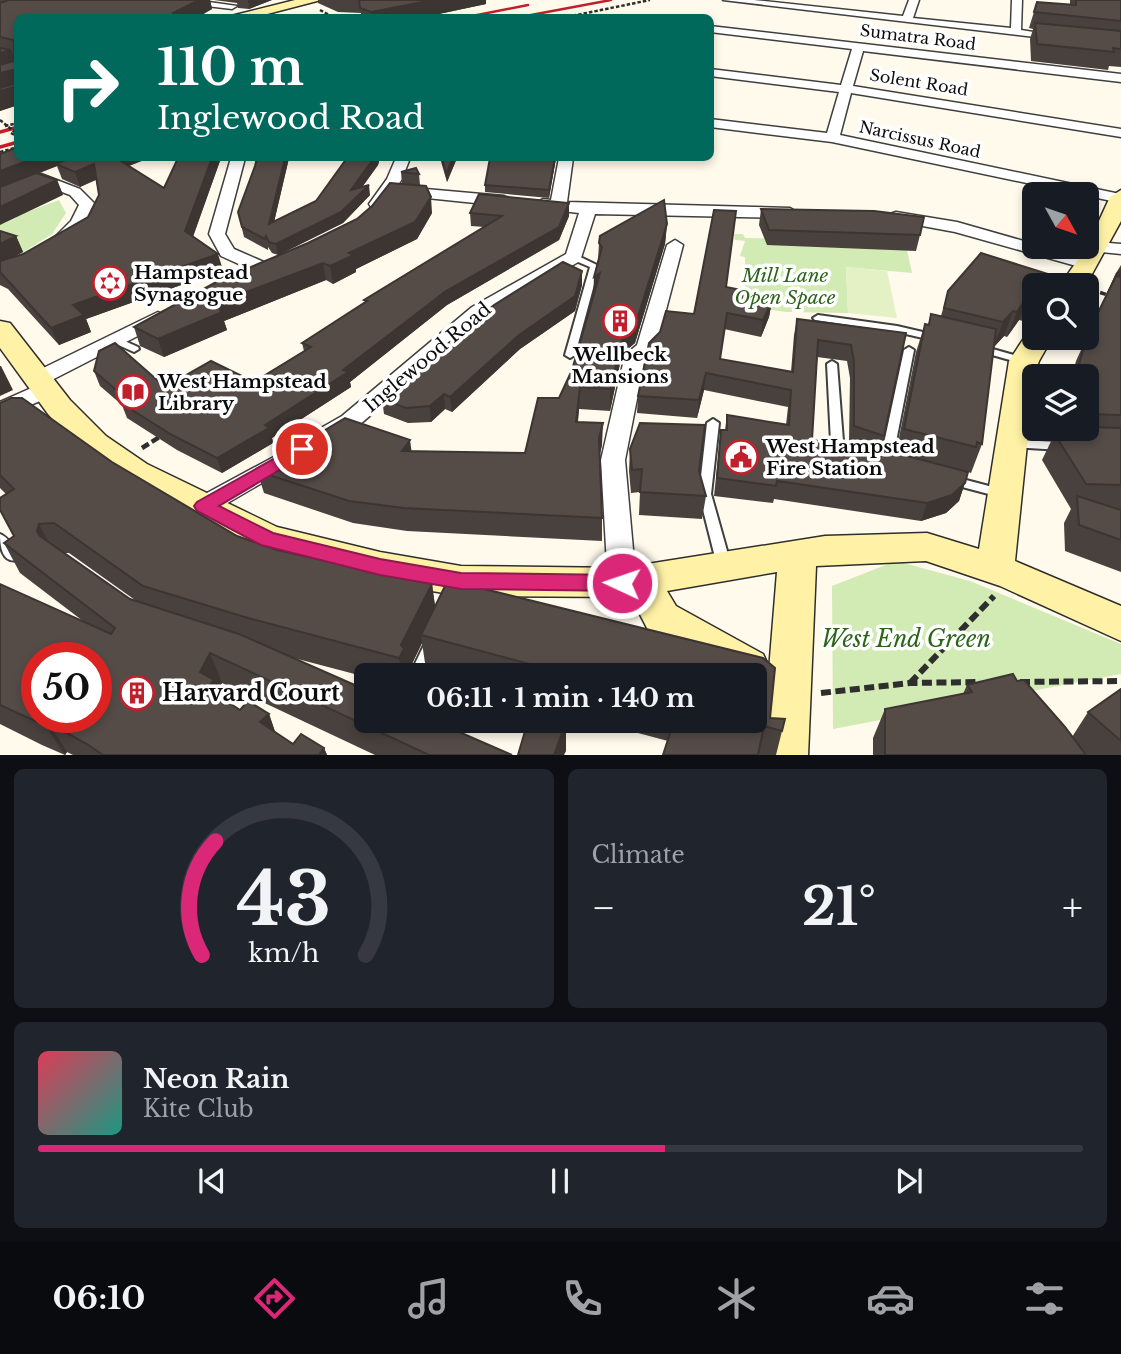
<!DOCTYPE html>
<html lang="en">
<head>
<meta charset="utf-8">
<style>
	body { margin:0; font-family:"Libre Baskerville",serif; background:#20242c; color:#f1f3f6; height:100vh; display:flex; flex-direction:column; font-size:26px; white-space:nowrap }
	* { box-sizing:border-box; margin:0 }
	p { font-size:23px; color:#9ea1a6 }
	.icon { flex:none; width:38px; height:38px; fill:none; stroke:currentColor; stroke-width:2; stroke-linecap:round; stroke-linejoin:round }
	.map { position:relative; height:755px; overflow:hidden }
	.drawer { display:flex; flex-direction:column; gap:14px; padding:14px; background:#0d0f14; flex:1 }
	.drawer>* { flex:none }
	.hud { position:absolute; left:14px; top:14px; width:700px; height:147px; border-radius:10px; box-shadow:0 4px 10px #0003; background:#00695c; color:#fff; overflow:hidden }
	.needle { width:46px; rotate:130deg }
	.tools { position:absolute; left:1022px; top:182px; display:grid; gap:14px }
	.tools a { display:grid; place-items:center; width:77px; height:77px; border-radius:10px; background:#171b24; box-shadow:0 4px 10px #0003; font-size:35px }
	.speed { position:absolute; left:21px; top:642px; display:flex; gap:14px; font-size:35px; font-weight:700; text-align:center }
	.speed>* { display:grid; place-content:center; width:91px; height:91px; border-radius:50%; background:#171b24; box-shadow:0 4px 10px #0003; line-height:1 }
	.speed .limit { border:10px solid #d22; background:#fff; color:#111 }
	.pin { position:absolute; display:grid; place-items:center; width:60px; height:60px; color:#fff; margin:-30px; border:4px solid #fff; border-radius:50%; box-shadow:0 2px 7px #0007 }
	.me { position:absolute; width:77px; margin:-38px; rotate:273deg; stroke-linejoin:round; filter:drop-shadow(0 0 5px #0008) }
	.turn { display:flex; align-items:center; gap:24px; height:147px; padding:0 28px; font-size:32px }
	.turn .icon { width:91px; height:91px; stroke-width:2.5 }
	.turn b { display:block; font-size:49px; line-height:60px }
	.big { font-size:52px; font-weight:700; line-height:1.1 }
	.drawer .widget { flex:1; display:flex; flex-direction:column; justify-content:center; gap:10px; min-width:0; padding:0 24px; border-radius:10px; background:#20242c }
	.drawer .dial { align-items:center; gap:0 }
	.dial svg { height:182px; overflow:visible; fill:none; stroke:#363941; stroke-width:7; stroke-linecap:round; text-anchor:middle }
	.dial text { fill:#f1f3f6; stroke:none }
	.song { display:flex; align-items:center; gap:21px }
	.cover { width:84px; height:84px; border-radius:10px; background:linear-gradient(135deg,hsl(350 70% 55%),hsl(170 70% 35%)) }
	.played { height:7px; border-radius:4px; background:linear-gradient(90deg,#db2777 60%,#363941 60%) }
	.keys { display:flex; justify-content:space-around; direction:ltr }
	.heat { display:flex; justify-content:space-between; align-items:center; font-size:38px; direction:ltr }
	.drawer .tiles { flex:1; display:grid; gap:14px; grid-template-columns:1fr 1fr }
	.widget:last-child { grid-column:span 2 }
	.trip { position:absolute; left:354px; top:663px; width:413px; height:70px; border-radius:10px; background:#171b24; box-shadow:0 4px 10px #0003; font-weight:700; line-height:70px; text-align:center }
	.tabs { display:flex; height:112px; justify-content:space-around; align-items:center; background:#090b0e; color:#9ea1a6 }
	.tabs .icon { width:49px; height:49px }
	.tabs .current { color:#db2777 }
	.tabs b { font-size:32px; color:#f1f3f6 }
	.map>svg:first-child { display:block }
	.green { fill:#d2eab3 }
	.pitch { fill:#e3f1c5 }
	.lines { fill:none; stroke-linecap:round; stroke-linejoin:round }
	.lane-casing { stroke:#3f3f3f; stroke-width:4 }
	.street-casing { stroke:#3f3f3f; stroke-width:3 }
	.secondary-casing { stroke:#2e2e2e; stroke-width:3 }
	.path-far3 { stroke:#2e2e2e; stroke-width:2.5; stroke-dasharray:3.5 2; stroke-linecap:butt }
	.path-far2 { stroke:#2e2e2e; stroke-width:3.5; stroke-dasharray:6 2.5; stroke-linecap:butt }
	.path-far1 { stroke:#2e2e2e; stroke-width:4.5; stroke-dasharray:8 3.5; stroke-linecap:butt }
	.path { stroke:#2e2e2e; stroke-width:6; stroke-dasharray:10 4.5; stroke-linecap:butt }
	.lane { fill:#fff; fill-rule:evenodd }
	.street { fill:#fff; fill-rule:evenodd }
	.secondary { fill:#fff2a6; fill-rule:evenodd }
	.rail-far1 { stroke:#c11f2b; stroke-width:2.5 }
	.rail { stroke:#c11f2b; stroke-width:3.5 }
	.path-bridge { stroke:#2e2e2e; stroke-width:2.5; stroke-dasharray:3.5 2; stroke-linecap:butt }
	.wall { fill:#49413e; fill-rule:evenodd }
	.shaded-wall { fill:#3c3532 }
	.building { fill:#554c48; stroke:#3c3532; stroke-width:2; fill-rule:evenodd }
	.route { fill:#db2777; stroke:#8e194d; stroke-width:2 }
	.labels { text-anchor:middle; stroke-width:7; stroke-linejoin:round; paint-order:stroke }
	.far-street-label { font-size:16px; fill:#0c0c0c; stroke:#fff }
	.poi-label { font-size:19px; font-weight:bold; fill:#0c0c0c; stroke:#fff; text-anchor:start }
	.park-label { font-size:19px; font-style:italic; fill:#2c651a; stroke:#fff }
	.street-label { font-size:19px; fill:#0c0c0c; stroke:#fff }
	.near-park-label { font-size:23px; font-style:italic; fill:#2c651a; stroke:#fff }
	.near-poi-label { font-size:23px; font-weight:bold; fill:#0c0c0c; stroke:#fff; text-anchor:start }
</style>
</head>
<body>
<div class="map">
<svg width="1121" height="756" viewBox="0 0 1121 756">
	<rect width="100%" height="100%" fill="#fffaeb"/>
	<g class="green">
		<polygon points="59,200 66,213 52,234 22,253 0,247 0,222 3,224 16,218 17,209 27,212"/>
		<polygon points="734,234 743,234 745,238 905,241 912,273 846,267 848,313 786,312 745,306 745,257 740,256 745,241 735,240"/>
		<polygon points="896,561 970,581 1121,644 1121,674 833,729 832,586"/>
	</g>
	<polygon class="pitch" points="846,267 887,271 897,318 848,313"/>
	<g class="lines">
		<g class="lane-casing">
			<g id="lane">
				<polygon points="574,254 599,266 575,355 570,358 565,355 590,267 571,259 571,255"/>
				<polygon points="818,315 897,326 940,336 941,338 936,341 897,332 815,320 813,318"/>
				<polygon points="118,338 138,347 139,349 134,352 114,343 113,341 114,339"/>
				<polygon points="982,346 1028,359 1029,361 1024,364 978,351 977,349 978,347"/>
				<polygon points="909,347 914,350 892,462 890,465 882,465 880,462 904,350"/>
				<path d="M832,361L837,364L843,441L854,452L852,455C843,457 836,449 831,442L827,364Z"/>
				<polygon points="713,419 719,423 711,494 731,565 729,569 724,570 719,569 717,565 699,494 707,423"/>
				<polygon points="1014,440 1061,442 1065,443 1067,446 1065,449 1061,450 1010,447 1008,444 1010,441"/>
				<polygon points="951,476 1004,490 1006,493 1004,496 1000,497 947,483 945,480 947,477"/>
				<path d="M0,534C8,537 15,548 20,556L18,560C2,564 0,546 0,534Z"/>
				<polygon points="430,641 435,643 437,647 424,676 409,676 425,643"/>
				<polygon points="445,721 466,721 467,723 465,728 459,730 447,726"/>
			</g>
		</g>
		<g class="street-casing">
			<g id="street">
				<polygon points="155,0 195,0 237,6 232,9"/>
				<polygon points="723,0 754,0 903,16 909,0 919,0 913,18 1011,28 1012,0 1022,0 1021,30 1065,37 1060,40"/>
				<polygon points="710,26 1121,74 1121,82 863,51 853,86 1121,129 1121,137 851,93 840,135 1120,194 1121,203 832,142 710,127 710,119 827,133 839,92 710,76 710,69 841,85 852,49 710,32"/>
				<polygon points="231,158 245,158 225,234 234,249 273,266 276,270 273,274 261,274 221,256 209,234"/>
				<polygon points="396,158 410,158 402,179 383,207 371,207 369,204 387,179"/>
				<polygon points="559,158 573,158 567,202 790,208 798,213 790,218 595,214 580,261 486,315 358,426 337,438 321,438 318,433 321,428 342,416 472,307 566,254 579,213 543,209 535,204 543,199 551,200"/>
				<polygon points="41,174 80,189 95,204 83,228 66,244 54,244 52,240 71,221 79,205 70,195 36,182 36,176"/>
				<polygon points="403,187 504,196 512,201 504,206 398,195 395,192"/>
				<polygon points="896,212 957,222 1034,244 1034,247 1045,247 1093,260 1096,264 1087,269 955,232 890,220 890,214"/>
				<polygon points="675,240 683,245 656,348 645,358 625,460 636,583 632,591 622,594 612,591 608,583 601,460 625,355 637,345 667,245"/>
				<polygon points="1097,242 1121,244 1121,254 1091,251 1088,247 1091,243"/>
				<polygon points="158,312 168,318 165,322 46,383 54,385 57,390 54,395 0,418 0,402 38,385 27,379 31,374"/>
				<polygon points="283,452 291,454 295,460 291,466 212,512 203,515 194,512 191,506 194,500"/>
			</g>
		</g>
		<g class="secondary-casing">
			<g id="secondary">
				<polygon points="295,0 321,0 252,18 223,18"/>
				<polygon points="1121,190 1121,221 1086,285 1060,285 1087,247 1110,197"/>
				<polygon points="0,321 10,323 70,400 106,436 147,464 277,527 380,552 461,566 622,568 825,536 927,533 979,549 1009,361 1028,332 1034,331 1034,338 1052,338 1039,361 1034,376 1015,561 1121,606 1121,641 1000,586 926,561 816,566 808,756 762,756 777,572 667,591 676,606 763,654 769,667 763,680 754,683 754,676 726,676 648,630 631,597 461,596 380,582 255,549 123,480 82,452 48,414 0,348"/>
			</g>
		</g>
		<g class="path-far3">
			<polyline points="320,10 331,16"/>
			<polyline points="562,18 650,0"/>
			<polyline points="5,126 18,123"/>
			<polyline points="11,133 18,137"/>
			<polyline points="0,152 18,147"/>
		</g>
		<polyline class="path-far2" points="1092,290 1121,299"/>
		<polyline class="path-far1" points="142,448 161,436"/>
		<g class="path">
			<polyline points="1020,682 1121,681"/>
			<polyline points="910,683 994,596"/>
			<polyline points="821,693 910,683 980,682"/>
		</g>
		<use href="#lane" class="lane"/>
		<use href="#street" class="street"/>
		<use href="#secondary" class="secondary"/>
		<g class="rail-far1">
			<polyline points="462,18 528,5"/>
			<polyline points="515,18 611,0"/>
		</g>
		<g class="rail">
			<polyline points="0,132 18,127"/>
			<polyline points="0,147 18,142"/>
		</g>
		<polyline class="path-bridge" points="0,120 17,134"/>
	</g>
	<g class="wall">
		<polygon points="0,0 210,0 212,9 18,105 0,111"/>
		<polygon points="214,0 272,0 249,9 238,8 237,3"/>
		<polygon points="318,0 486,0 486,4 420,18 361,18 361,13 338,12 318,3"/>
		<polygon points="1070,0 1121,0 1121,67 1109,66 1108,70 1031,61 1030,39 1033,29 1029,28 1037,2 1070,5"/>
		<polygon points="0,154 149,158 129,166 164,188 221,158 193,237 223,270 86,319 91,332 59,345 8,289 0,285 0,231 16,236 23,252 11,258 23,254 88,217 99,195 96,180 80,187 62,179 57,166 38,173 57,180 63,195"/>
		<polygon points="257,158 289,158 274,222 316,201 347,158 380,158 378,165 362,187 370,195 343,223 279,255 308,243 357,219 402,184 401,172 419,174 420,185 432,213 417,239 356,269 356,272 333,284 326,280 224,321 227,330 164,357 140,346 134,327 278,255 272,253 268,247 268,250 244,237 238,212 255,166"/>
		<polygon points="440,158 457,158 447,182"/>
		<polygon points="556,158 549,198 485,192 485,185"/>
		<polygon points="569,203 569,216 559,240 447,305 350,382 351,387 272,438 273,443 222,473 177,450 127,418 122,405 100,386 94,371 165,387 254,382 304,351 302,343 365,302 364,300 484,227 471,226 470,213"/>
		<polygon points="761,209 920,235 916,251 767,245 759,225"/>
		<polygon points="667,224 665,244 635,343 622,354 610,411 579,409 578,422 602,445 600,454 602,518 602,541 407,531 353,523 264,493 257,471 412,451 525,453 559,398 572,370 593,296 598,260 599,243"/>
		<polygon points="1121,265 1121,572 1065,551 1064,523 1071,509 1042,460 1057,429 1087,429 1087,376 1072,376 1076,361 1116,273"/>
		<polygon points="582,271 582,285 575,311 520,349 452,412 445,409 431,422 408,423 384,414 382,399"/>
		<path d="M1048,274L1044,285H1034V305L1023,321L1019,320L1007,337L1004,336L993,348L982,444L971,473L968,472L959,501L946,513L921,521L774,499L773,503L714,496L721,430H725L727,415L786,425L788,407L704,390L697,418L637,413L638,396L694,314L726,287L772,301L769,317L761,337L724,329L720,359L791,372L794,335L797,319L906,333L884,436L881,449L896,453L916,352L925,324L928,325L931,314L941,316L948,291ZM817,357L847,361L850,378L849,443L853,444L852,446L812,440Z"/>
		<path d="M11,398H22L112,462L237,536L277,550L432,584L435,606L448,580L763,658L775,668L770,718L785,719L776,755H663L668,741L593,721H754V676H427L422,643L408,672V676H366V677L290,657L366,690V721H434L512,755H375L222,683L218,690L221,697L240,710L248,701L269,714L275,732L293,744L301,734L324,748L327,755H73L67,752L65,755L42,745L0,724V584L83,621L20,573L4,543L14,536L0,510V498L6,494L0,488V403ZM65,553H69L135,600L130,599ZM37,658H96V718H37Z"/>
		<polygon points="630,449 706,496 702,519 639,515 640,492 631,493 629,471"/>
		<polygon points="1017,681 1072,737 1088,712 1121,689 1121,755 873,755 873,738 885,709 963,694 967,685"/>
	</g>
	<g class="shaded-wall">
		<polygon points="199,0 210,0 212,9 197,18 174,18 173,13"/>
		<polygon points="248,0 272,0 249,9"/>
		<polygon points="433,0 486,0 486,4 420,18 372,18 371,12"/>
		<polygon points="11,50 17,66 0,71 0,53"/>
		<polygon points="13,70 18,81 18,105 0,111 0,73"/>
		<polygon points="35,158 77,158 56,164 57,166 0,189 0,171"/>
		<polygon points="114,158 149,158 118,170"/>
		<polygon points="212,158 221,158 189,247 185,231"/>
		<polygon points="285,158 289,158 271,235 269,224"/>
		<polygon points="374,158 380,158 378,165 353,200 351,190"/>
		<polygon points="453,158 457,158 447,182 446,174"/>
		<polygon points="555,158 556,158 549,198 549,190"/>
		<polygon points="94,164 99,178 80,187 75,172"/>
		<polygon points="57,180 63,195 0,225 0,207"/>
		<polygon points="369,185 370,195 343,223 278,255 276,244"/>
		<polygon points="431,197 432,213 417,239 356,269 356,272 333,284 330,266"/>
		<polygon points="569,203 569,216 559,240 447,305 350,382 351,387 272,438 273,443 222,473 217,458 343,370 446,291"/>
		<polygon points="667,224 665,244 635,343 622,354 610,411 610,389 624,333"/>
		<polygon points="16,236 23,252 0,263 0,244"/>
		<polygon points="218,254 223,270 86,319 91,332 59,345 51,328 73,305"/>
		<polygon points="323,263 326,280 224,321 227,330 164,357 158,339 215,304"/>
		<polygon points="1121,269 1121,285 1106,296 1116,273"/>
		<polygon points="582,271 582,285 575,311 520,349 452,412 450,397"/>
		<polygon points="600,273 593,298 594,277"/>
		<polygon points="1034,294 1034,305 1023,321 1032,296"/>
		<polygon points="1028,295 1019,320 1007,337 1017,312"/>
		<polygon points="772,301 769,317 761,337 763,320"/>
		<polygon points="1013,311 1004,336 993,348 1003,322"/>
		<polygon points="0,366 1,366 13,390 0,396"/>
		<polygon points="706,373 704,390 697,418 699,400"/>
		<polygon points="580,387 579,409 575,444 576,422"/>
		<polygon points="444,394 445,409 431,422 430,406"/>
		<polygon points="603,423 602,445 598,460 599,438"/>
		<polygon points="410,440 413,462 402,451"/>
		<polygon points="965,483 959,501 946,513 921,521 927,503"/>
		<polygon points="39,524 55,554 53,560 37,531"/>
		<polygon points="432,584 436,614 421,635 422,643 408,672 408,676 402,676 399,658 401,645"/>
		<polygon points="210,653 222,683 218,690 226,710 219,717 200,672"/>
		<polygon points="269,714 279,743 260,722"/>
		<polygon points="566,722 566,751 564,755 554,755"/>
		<polygon points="49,723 67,752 65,755 46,726"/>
		<polygon points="324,748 327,755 318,755"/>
	</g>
	<g class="building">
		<polygon points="9,0 199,0 173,13 179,18 18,18 18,86 0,91 0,88 14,84 13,70 0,73 0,65 14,61 14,40 0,37 0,3"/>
		<polygon points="359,0 433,0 371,12 360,8"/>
		<polygon points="1076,0 1121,0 1121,21 1034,12 1037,2 1076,5"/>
		<polygon points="1035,23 1121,31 1121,49 1113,48 1114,52 1037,44"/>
		<polygon points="0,48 11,50 0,53"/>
		<polygon points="18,147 18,158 35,158 0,171 0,154"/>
		<polygon points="70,158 116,158 164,188 178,158 212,158 185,231 218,254 73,305 84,315 51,328 0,272 0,261 23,254 88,217 99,195 94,164 75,172 56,164"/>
		<polygon points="257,158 285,158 269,224 316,201 347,158 374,158 351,190 369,185 341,212 276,244 269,242 266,236 265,239 242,227 238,212 255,166"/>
		<polygon points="442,158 453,158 446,174"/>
		<polygon points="490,158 555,158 549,190 485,185"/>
		<polygon points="416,168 419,174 401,172"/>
		<polygon points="36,173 57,180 0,207 0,187"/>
		<polygon points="390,183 426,186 431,197 415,222 349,253 354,255 330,266 323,263 215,304 222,312 158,339 134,327 220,280 308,243 357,219 372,206"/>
		<polygon points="479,194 569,203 559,227 446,291 343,370 348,372 265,425 269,428 217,458 172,435 121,403 128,400 94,371 99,351 115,343 165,387 211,361 254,382 311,347 302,343 367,301 364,300 502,216 470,213"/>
		<polygon points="664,200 667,224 636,323 624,333 610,389 580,387 576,422 603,423 599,438 602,518 404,508 349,501 257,471 345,418 410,440 402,451 525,453 538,398 559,398 572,370 600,273 594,277 602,247 599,243 600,236"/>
		<polygon points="761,209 874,211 924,217 920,235 769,230"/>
		<polygon points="714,210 736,211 726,287 771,296 772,301 763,320 727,313 720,359 793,372 797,319 906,333 884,436 854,426 854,361 851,345 818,340 812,440 854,446 854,442 968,472 965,483 952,495 927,503 777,481 776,486 717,478 721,430 727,430 727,415 789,425 791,390 706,373 699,400 638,396 649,343 660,332 666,311 694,314"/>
		<polygon points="0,231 16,236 0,244"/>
		<polygon points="981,253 1048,274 1040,285 1034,285 1034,294 1032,296 1028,295 1017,312 1013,311 1003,322 944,308 948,291"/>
		<polygon points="563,262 582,271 575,296 519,335 450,397 444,394 430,406 406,408 382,399 494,305"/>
		<polygon points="1116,276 1121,277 1121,415 1087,414 1087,376 1076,376 1087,335"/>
		<polygon points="931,314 996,329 982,444 977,442 976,447 904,429 925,324 929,325"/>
		<path d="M11,398H22L112,462L237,536L277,550L432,584L401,645L404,649L399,658L248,618L143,586L54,523L39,524L37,531L40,536L130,599L239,634L366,690V721H434L512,755H429L210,653L200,672L214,680L207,688L240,710L248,701L269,714L260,722L293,744L301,734L324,748L319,755H103L87,744L49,723L46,726L0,705V584L111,634L115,628L4,543L14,536L0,510V498L14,489L0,475V403ZM37,658H96V718H37Z"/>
		<polygon points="640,423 705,425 699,471 706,496 640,492 642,469 632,470 630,449"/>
		<polygon points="1087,427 1121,428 1121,485 1086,484 1054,433 1060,433 1061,429 1087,429"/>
		<polygon points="1077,496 1121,510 1121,540 1079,525"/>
		<polygon points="448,580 763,658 775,668 770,718 785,719 782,731 764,726 758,755 663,755 674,721 754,721 754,676 575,676 421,635"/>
		<polygon points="1013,674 1017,681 1024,680 1065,727 1086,755 885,755 885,709 972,692 967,685"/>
		<polygon points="1121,689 1121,741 1088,712"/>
		<polygon points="528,721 561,721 566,722 554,755 518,755"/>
	</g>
	<polygon class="route" points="302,443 311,449 308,453 219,506 273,533 380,559 461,573 622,575 630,577 633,583 630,589 622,591 461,589 380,575 261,545 197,511 194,506 197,502"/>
	<defs>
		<g id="synagogue-ring" transform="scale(1.75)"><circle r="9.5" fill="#fff" stroke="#c11f2b" stroke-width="1.5"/><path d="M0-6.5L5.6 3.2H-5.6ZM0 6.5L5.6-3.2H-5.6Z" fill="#c11f2b"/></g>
		<g id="building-ring" transform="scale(1.75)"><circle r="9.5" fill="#fff" stroke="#c11f2b" stroke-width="1.5"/><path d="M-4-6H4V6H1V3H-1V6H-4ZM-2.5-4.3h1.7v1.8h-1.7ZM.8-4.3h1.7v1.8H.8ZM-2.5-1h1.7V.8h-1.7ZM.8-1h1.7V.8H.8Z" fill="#c11f2b"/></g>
		<g id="library-ring" transform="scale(1.75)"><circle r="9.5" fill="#fff" stroke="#c11f2b" stroke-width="1.5"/><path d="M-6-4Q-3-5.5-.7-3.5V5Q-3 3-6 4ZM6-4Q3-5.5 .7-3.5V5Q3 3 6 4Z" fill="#c11f2b"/></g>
		<g id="civic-ring" transform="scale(1.75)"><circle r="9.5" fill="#fff" stroke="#c11f2b" stroke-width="1.5"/><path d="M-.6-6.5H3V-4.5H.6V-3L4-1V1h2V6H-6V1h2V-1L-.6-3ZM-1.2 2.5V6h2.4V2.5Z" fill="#c11f2b"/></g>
	</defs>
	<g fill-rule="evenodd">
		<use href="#synagogue-ring" x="110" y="283"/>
		<use href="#building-ring" x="620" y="321"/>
		<use href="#library-ring" x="133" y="392"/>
		<use href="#civic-ring" x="741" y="457"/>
		<use href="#building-ring" x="137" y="693"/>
	</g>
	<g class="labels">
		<g class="far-street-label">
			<text transform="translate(918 37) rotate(7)" y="6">Sumatra Road</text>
			<text transform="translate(919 82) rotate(9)" y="6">Solent Road</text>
			<text transform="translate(920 139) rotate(12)" y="6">Narcissus Road</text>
		</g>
		<g class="poi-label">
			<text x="134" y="279">Hampstead<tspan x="134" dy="22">Synagogue</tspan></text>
			<text x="620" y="361" text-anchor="middle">Wellbeck<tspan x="620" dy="22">Mansions</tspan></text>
			<text x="158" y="388">West Hampstead<tspan x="158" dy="22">Library</tspan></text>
			<text x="766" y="453">West Hampstead<tspan x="766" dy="22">Fire Station</tspan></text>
		</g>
		<g class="park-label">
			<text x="785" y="282">Mill Lane<tspan x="785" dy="22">Open Space</tspan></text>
		</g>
		<g class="street-label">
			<text transform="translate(427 357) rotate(-40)" y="7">Inglewood Road</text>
		</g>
		<g class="near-park-label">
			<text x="906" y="647">West End Green</text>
		</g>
		<g class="near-poi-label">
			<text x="162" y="701">Harvard Court</text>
		</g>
	</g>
</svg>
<div class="tools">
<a><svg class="needle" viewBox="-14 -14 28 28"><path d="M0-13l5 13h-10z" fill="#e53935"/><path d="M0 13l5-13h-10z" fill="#9ea1a6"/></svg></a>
<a><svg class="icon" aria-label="search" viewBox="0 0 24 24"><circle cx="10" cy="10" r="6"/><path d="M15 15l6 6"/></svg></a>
<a><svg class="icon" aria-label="layers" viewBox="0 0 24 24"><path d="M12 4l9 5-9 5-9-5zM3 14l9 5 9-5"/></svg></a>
</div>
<div class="speed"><div class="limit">50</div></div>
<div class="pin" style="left:302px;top:449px;background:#d93025"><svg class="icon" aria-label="arrive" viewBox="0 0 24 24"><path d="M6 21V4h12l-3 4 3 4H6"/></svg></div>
<svg class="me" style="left:622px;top:583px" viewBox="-20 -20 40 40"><circle r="17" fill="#db2777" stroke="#fff" stroke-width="3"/><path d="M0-11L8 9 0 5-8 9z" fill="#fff"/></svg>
<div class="trip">06:11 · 1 min · 140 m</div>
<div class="hud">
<div class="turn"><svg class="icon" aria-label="right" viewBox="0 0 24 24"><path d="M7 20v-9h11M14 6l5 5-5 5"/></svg><div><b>110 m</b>Inglewood Road</div></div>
</div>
</div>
<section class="drawer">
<div class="tiles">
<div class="widget dial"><svg viewBox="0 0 100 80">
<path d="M14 69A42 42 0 1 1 86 69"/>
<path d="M14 69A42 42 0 0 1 20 19" stroke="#db2777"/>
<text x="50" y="56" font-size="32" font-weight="700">43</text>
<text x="50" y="72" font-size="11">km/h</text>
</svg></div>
<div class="widget"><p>Climate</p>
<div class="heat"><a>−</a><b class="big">21°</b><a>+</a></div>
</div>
<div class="widget">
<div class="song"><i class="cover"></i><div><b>Neon Rain</b><p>Kite Club</p></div></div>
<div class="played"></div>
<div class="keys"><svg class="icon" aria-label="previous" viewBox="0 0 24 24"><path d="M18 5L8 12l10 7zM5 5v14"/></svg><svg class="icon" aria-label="pause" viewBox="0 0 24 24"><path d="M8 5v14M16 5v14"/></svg><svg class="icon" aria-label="next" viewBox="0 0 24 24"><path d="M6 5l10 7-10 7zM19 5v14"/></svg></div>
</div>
</div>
</section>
<nav class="tabs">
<b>06:10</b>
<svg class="icon current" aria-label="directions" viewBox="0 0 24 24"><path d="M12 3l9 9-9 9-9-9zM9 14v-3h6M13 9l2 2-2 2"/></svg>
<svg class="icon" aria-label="music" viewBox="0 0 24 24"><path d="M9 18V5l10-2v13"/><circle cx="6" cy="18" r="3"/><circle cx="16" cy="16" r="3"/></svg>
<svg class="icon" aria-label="phone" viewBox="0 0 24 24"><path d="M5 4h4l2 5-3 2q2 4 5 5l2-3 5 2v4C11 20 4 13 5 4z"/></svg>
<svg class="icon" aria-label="climate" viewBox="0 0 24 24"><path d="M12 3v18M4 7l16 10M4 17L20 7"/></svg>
<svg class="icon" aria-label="car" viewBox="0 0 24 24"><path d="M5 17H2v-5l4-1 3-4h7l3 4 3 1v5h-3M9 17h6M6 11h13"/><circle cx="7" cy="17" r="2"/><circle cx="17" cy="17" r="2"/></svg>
<svg class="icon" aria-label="filters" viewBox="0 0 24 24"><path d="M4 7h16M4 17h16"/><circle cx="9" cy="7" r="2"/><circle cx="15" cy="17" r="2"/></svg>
</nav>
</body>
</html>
